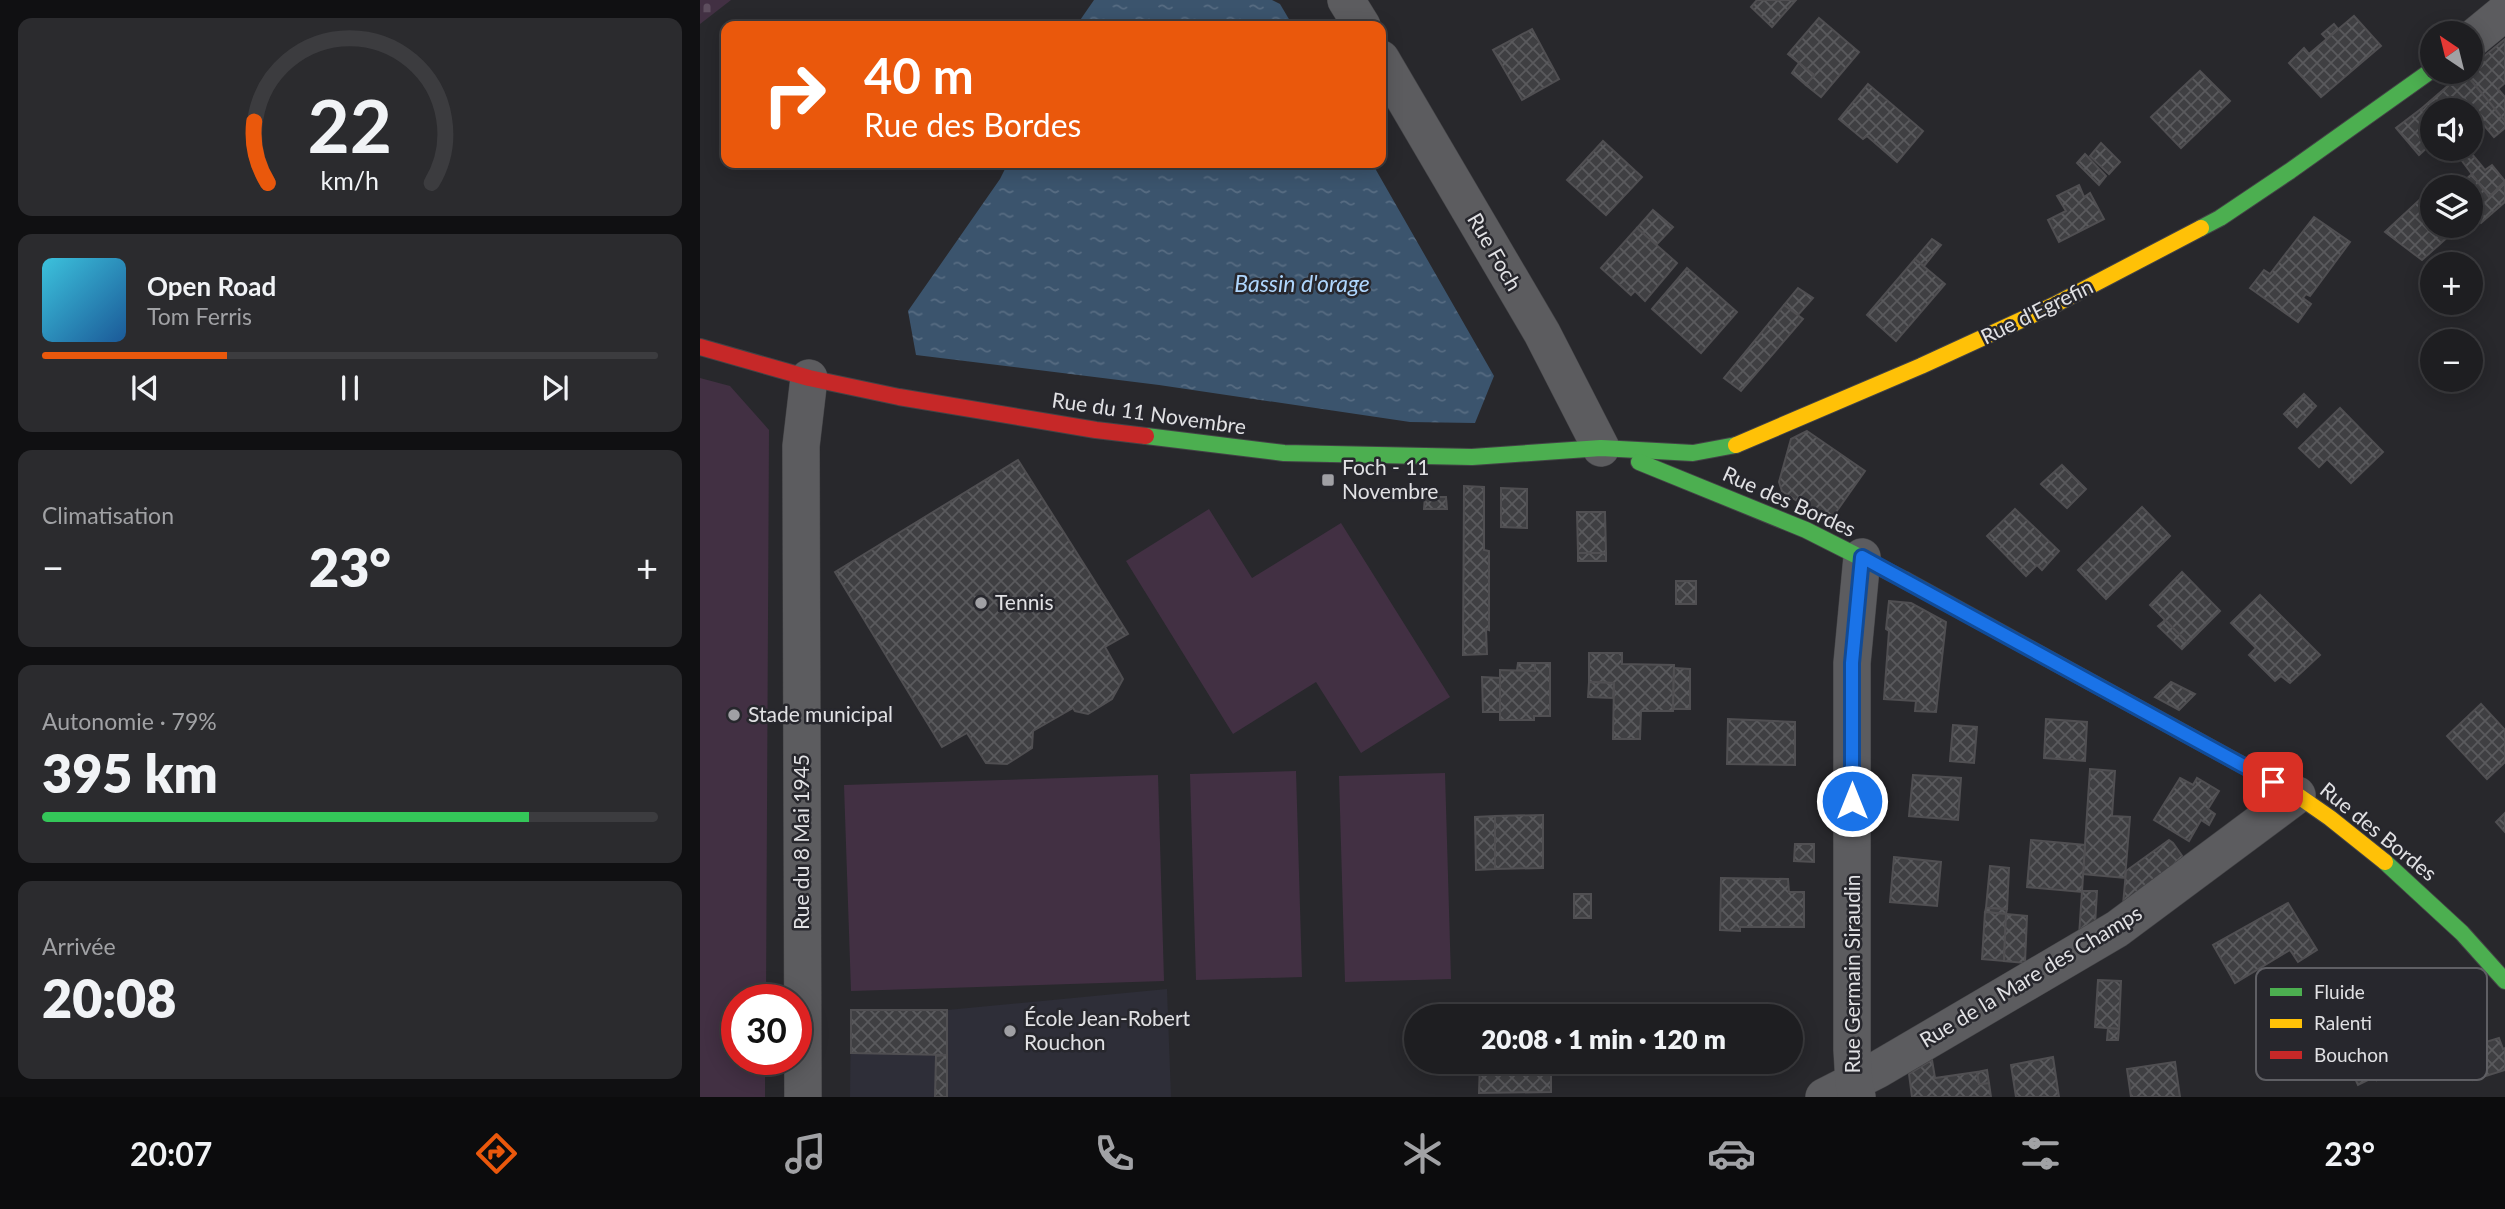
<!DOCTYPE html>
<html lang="fr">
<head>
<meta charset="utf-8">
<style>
	body { margin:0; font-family:Lato,sans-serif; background:#2b2b2e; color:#f1f3f6; height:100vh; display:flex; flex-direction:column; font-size:26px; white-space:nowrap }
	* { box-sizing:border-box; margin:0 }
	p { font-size:23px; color:#a1a2a5 }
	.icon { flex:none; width:38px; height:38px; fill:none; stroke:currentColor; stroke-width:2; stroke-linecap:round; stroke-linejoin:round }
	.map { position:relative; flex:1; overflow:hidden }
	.drawer { display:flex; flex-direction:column; gap:18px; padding:18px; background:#101012; width:700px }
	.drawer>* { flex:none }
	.hud { position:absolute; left:21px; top:21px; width:665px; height:147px; border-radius:14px; box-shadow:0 4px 18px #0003,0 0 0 2px #3c3c3f; background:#ea580c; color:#fff; overflow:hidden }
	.needle { width:46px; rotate:325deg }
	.controls { position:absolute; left:1720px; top:21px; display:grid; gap:14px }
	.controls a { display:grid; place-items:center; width:63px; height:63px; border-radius:50%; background:#1e1e21; box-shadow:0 4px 18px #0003,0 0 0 2px #3c3c3f; font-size:35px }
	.speed { position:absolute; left:21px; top:984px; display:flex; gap:14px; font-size:35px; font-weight:700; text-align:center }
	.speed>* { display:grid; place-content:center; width:91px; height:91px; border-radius:50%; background:#1e1e21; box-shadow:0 4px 18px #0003,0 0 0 2px #3c3c3f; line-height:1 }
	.speed .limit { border:10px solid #d22; background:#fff; color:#111 }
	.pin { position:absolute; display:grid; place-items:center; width:60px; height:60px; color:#fff; margin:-30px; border-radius:14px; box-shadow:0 4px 10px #0006 }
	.me { position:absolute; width:77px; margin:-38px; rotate:0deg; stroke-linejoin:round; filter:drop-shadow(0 0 5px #0008) }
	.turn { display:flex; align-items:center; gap:24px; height:147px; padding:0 28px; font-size:32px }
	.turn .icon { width:91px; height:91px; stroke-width:2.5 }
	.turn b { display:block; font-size:49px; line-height:60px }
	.big { font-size:52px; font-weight:800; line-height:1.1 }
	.drawer .widget { flex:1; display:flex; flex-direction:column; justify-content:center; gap:10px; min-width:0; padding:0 24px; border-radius:14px; background:#2b2b2e }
	.drawer .dial { align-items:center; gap:0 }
	.dial svg { height:182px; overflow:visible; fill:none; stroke:#3c3c3f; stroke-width:7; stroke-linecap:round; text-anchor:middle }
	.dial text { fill:#f1f3f6; stroke:none }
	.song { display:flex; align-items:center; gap:21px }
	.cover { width:84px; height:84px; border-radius:10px; background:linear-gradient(135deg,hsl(190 70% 55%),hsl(210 70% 35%)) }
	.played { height:7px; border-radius:4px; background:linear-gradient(90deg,#ea580c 30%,#3c3c3f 30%) }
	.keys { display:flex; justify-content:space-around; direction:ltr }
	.heat { display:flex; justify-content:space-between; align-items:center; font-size:38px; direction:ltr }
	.charge { height:10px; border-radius:5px; background:linear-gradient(90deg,#34c759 79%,#3c3c3f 0) }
	.trip { position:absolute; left:704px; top:1004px; width:399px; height:70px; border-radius:35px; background:#1e1e21; box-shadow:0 4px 18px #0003,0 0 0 2px #3c3c3f; font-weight:800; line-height:70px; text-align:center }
	.menu { display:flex; height:112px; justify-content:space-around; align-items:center; background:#0c0c0d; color:#a1a2a5 }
	.menu .icon { width:49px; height:49px }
	.menu .current { color:#ea580c }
	.menu b { font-size:32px; color:#f1f3f6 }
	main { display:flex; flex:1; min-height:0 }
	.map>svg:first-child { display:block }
	.built { fill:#2e2e38 }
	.cemetery { fill:url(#cemetery-stones) }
	.garden { fill:#423043 }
	.water { fill:url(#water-ripples) }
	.building { fill:url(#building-cross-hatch); stroke:#504f52; stroke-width:2 }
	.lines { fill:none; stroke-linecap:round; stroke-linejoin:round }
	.street-casing { stroke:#434346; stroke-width:38 }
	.fast-casing { stroke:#434346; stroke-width:18 }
	.slow-casing { stroke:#434346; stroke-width:18 }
	.jam-casing { stroke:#434346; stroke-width:18 }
	.street { stroke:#5c5c5f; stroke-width:37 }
	.fast { stroke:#4caf50; stroke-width:16 }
	.slow { stroke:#ffc107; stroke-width:16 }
	.jam { stroke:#c62828; stroke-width:16 }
	.route-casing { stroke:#114b97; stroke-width:18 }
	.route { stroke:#1a73e8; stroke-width:12 }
	.poi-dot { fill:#a0a0a4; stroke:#27272d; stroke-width:2.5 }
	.labels { text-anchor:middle; stroke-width:5; stroke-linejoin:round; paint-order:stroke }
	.street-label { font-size:21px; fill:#e1e1e4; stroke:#27272d }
	.poi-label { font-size:21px; fill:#e1e1e4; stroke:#27272d; text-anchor:start }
	.water-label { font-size:23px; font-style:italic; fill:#afd6fd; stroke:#27272d }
	.key { fill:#27272d; stroke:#5f5f64; stroke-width:2 }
	.key-label { font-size:19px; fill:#e1e1e4 }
</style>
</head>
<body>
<main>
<section class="drawer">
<div class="widget dial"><svg viewBox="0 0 100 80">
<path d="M14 69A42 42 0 1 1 86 69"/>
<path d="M14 69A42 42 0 0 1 8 42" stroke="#ea580c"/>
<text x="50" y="56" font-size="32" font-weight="700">22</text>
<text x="50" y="72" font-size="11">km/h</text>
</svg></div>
<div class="widget">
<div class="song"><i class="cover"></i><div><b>Open Road</b><p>Tom Ferris</p></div></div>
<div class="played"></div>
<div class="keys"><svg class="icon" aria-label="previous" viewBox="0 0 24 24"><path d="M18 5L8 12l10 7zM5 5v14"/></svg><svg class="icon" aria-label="pause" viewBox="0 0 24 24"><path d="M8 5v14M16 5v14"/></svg><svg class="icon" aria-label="next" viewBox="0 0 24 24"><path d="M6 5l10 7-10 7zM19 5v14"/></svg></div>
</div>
<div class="widget"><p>Climatisation</p>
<div class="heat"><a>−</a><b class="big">23°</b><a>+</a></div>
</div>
<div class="widget"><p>Autonomie · 79%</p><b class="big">395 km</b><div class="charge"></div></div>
<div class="widget"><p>Arrivée</p><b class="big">20:08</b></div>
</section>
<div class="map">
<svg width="1805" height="1097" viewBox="0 0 1805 1097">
	<defs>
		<pattern id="cemetery-stones" width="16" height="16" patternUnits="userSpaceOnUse" patternTransform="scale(1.75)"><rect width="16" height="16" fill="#423043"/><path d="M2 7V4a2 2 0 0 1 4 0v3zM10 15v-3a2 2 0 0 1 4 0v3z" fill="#5d4e5e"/></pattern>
		<pattern id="water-ripples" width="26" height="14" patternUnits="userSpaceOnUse" patternTransform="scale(1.75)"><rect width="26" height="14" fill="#3b546d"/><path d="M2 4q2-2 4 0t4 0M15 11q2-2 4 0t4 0" fill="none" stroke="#576c82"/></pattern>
		<pattern id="building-cross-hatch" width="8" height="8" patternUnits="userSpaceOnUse" patternTransform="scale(1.75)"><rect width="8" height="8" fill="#3f3f42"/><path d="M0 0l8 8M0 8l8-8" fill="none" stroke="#5a5a5d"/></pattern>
	</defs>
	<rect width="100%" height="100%" fill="#28282c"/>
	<polygon class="built" points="467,989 471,1097 150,1097 151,1010 247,1010"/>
	<polygon class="cemetery" points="0,0 31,0 0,24"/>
	<g class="garden">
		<polygon points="0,378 30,386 69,430 66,999 37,999 37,1059 65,1059 65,1097 0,1097"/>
		<polygon points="509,509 552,578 641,523 750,697 661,753 616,682 533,734 426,561"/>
		<polygon points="596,771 602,977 496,980 490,774"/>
		<polygon points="745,773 751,979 645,982 639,776"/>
		<polygon points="458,775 464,981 151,991 144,785"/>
	</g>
	<g class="water">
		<polygon points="394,0 572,0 580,4 593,26 376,26"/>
		<polygon points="308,163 672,163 794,376 775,423 710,422 459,385 216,355 208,311 300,179"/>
	</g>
	<g class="building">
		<polygon points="1057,0 1096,0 1072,27 1051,7"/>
		<polygon points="1654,16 1681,46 1621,97 1589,63 1604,48 1609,54"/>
		<polygon points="1119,18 1159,52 1121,97 1106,85 1114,75 1088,54"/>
		<polygon points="1634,24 1638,29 1627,39 1622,34"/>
		<polygon points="832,29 859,79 822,100 793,50"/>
		<polygon points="1805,39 1805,83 1798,89 1805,97 1805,121 1764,72 1771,72 1771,67"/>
		<polygon points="1099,63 1114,75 1106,85 1092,73"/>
		<polygon points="1500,71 1530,101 1481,148 1451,117"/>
		<polygon points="1764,72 1805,121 1805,128 1794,137 1771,110 1732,110 1732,123 1721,109"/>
		<polygon points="1168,84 1223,131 1197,162 1167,136 1163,139 1139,119"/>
		<polygon points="1721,109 1732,123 1732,143 1719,155 1696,128"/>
		<polygon points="903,141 942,177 906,215 867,180"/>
		<polygon points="1401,143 1420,162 1409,174 1390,156"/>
		<polygon points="1771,153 1785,170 1792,165 1805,181 1789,197 1762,161"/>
		<polygon points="1385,154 1406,176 1399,185 1377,163"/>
		<polygon points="1772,174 1789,197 1805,183 1805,202 1781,223 1778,220 1771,226 1771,187 1757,187"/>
		<polygon points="1379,185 1384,197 1390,193 1404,219 1359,242 1348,220 1366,211 1357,196"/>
		<polygon points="1726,194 1732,200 1732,226 1760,226 1722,260 1685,232"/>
		<polygon points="953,210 973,227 956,245 937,228"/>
		<polygon points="1614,217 1650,242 1610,296 1606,294 1603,298 1611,304 1598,322 1550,288 1564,270 1570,274"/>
		<polygon points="937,228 977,263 945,301 935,291 931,295 901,268"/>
		<polygon points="1232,239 1241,245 1224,266 1215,259"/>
		<polygon points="1215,259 1245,284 1196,341 1167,315"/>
		<polygon points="987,268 1037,312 1001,353 952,309"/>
		<polygon points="1098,288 1113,298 1098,315 1084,305"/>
		<polygon points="1084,305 1103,319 1041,391 1024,378"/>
		<polygon points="1604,394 1616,406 1597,427 1584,414"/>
		<polygon points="1640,408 1683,452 1651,483 1627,459 1619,467 1599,448"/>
		<polygon points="1107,431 1165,471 1129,522 1082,491 1079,482 1091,439"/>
		<polygon points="318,460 428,634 405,647 423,679 412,699 388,714 375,711 373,708 333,731 332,748 307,764 286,763 267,733 242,747 135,572"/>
		<polygon points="1362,465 1386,489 1367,508 1341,484"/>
		<polygon points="764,486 784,487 784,550 789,551 789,630 786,629 787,654 763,655"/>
		<polygon points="801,488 827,489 827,528 801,527"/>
		<polygon points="725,497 746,497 747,509 724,509"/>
		<polygon points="1442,507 1470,536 1406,599 1378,570"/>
		<polygon points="1315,509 1359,551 1342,570 1337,565 1326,576 1287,536"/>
		<polygon points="877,512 905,512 906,553 878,553"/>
		<rect x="878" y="553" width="28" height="8"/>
		<polygon points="1482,572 1520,611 1488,643 1450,605"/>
		<rect x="976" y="581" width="20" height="23"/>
		<polygon points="1560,595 1620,655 1590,683 1581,676 1575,681 1549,655 1556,648 1531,623"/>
		<polygon points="1189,601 1211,603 1246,622 1236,712 1215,711 1216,701 1184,699 1189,631 1186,629"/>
		<polygon points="1465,620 1488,643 1482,649 1458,626"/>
		<polygon points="889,653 922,653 922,664 974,665 973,711 941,711 940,739 913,739 914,683 889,682"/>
		<polygon points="818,663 835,663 835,671 817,670"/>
		<polygon points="835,663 850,663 850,716 834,716 834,720 800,720 800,670 835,671"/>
		<polygon points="974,668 990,669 990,709 973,709"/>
		<polygon points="782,677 800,678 800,712 783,712"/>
		<polygon points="889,682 914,683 913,698 888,697"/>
		<polygon points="1471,682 1495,694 1479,710 1455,697"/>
		<polygon points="1781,704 1805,730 1805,762 1787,779 1747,736"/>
		<polygon points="1028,719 1095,722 1095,765 1027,764"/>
		<polygon points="1346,719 1387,722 1385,761 1344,758"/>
		<polygon points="1253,725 1277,727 1274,763 1250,761"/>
		<polygon points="1390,769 1415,771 1412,816 1430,817 1425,878 1383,874"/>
		<polygon points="1213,775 1261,778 1258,820 1209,816"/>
		<polygon points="1480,778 1493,785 1497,778 1519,791 1508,809 1515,814 1509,825 1501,820 1489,841 1454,820"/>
		<polygon points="1805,813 1805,832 1796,822"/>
		<polygon points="843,815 843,868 795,869 795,816"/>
		<polygon points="795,816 795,869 776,870 775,817"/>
		<polygon points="1331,840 1385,845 1382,892 1327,887"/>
		<polygon points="1469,840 1473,843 1485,860 1423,905 1426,871"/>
		<polygon points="1095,844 1114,844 1114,862 1094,861"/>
		<polygon points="1194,857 1241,862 1237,906 1190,902"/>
		<polygon points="1290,866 1309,868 1307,909 1286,908"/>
		<polygon points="1021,878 1088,879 1089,892 1104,892 1104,927 1040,927 1040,931 1020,930"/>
		<polygon points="1382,891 1397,891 1395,925 1379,936"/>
		<rect x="874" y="894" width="17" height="24"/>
		<polygon points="1588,903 1617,950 1598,962 1590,950 1535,983 1513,945"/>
		<polygon points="1286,908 1307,909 1306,914 1285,912"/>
		<polygon points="1285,912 1306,914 1304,961 1282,959"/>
		<polygon points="1306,914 1327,916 1325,963 1304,961"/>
		<polygon points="1398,980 1421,981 1419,1029 1395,1027"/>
		<polygon points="1666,994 1691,1043 1700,1039 1712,1064 1677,1080 1676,1076 1658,1085 1648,1063 1645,1064 1623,1015"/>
		<polygon points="1007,1007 1081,1008 1081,1017 1007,1017"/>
		<polygon points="151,1010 247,1010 247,1055 151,1053"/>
		<polygon points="1408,1028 1419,1029 1418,1040 1407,1040"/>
		<polygon points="1799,1038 1803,1049 1805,1048 1805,1070 1773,1080 1763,1049"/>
		<polygon points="247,1055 247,1097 235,1097 236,1056"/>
		<polygon points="1353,1057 1359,1097 1316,1097 1311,1065"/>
		<polygon points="1232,1060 1235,1078 1277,1072 1279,1084 1289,1083 1291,1097 1212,1097 1209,1074"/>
		<polygon points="780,1062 851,1062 851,1092 779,1093"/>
		<polygon points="1475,1062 1480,1097 1431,1097 1427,1069"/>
		<polygon points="1287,1070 1289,1083 1279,1084 1277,1072"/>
	</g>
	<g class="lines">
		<g class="street-casing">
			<g id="street">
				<polyline points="646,0 662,26"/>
				<polyline points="1771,40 1805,12"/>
				<polyline points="681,59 842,333 901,448"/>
				<polyline points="103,1097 101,446 109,378"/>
				<polyline points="1124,1097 1177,1070 1417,929 1597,795"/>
				<polyline points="1157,1097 1154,1083 1152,1050 1152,663 1162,557"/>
			</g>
		</g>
		<g class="fast-casing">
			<g id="fast">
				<polyline points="1501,228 1520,218 1590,171 1732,70"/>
				<polyline points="446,436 584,453 772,457 901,448 993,453 1036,445"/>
				<polyline points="939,462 1106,530 1205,580"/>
				<polyline points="1685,862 1762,933 1805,981"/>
			</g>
		</g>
		<g class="slow-casing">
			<g id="slow">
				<polyline points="1036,445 1221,366 1354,305 1501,228"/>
				<polyline points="1205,580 1597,795 1630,818 1685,862"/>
			</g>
		</g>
		<g class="jam-casing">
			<polyline id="jam" points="0,347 109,378 199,397 396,430 446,436"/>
		</g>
		<use href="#street" class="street"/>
		<use href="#fast" class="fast"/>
		<use href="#slow" class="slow"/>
		<use href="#jam" class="jam"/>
	</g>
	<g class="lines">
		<g class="route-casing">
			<polyline id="route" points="1152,801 1152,663 1162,557 1573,782"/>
		</g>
		<use href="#route" class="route"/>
	</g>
	<g class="poi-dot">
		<rect x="621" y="473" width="14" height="14" rx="3.5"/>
		<circle cx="281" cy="603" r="7"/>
		<circle cx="34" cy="715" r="7"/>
		<circle cx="310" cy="1031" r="7"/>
	</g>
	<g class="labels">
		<g class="street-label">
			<text transform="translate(794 252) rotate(60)" y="7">Rue Foch</text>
			<text transform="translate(1337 312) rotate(-26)" y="7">Rue d'Egrefin</text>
			<text transform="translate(449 414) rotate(8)" y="7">Rue du 11 Novembre</text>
			<text transform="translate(1089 502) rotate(24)" y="7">Rue des Bordes</text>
			<text transform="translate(1678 832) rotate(39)" y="7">Rue des Bordes</text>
			<text transform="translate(102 842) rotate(-90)" y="7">Rue du 8 Mai 1945</text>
			<text transform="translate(1153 974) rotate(-90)" y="7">Rue Germain Siraudin</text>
			<text transform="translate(1331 977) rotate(-31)" y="7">Rue de la Mare des Champs</text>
		</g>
		<g class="poi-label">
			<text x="642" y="475">Foch - 11<tspan x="642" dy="24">Novembre</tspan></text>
			<text x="295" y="610">Tennis</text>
			<text x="48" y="722">Stade municipal</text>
			<text x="324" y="1026">École Jean-Robert<tspan x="324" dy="24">Rouchon</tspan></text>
		</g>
		<g class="water-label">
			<text x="602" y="292">Bassin d'orage</text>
		</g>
	</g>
	<rect x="1556" y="968" width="231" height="112" rx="10" class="key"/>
	<rect x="1570" y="988" width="32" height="8" fill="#4caf50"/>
	<rect x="1570" y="1019" width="32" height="9" fill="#ffc107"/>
	<rect x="1570" y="1051" width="32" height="8" fill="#c62828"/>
	<g class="key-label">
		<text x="1614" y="999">Fluide</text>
		<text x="1614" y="1030">Ralenti</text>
		<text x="1614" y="1062">Bouchon</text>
	</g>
</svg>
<div class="controls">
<a><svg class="needle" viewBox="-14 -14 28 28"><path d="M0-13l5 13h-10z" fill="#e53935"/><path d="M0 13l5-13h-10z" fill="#a1a2a5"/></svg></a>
<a><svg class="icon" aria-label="sound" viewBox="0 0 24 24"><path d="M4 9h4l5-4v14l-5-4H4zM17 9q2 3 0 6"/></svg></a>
<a><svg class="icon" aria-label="layers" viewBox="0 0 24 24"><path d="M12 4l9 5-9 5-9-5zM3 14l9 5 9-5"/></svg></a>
<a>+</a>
<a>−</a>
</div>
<div class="speed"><div class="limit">30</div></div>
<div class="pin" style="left:1573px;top:782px;background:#d93025"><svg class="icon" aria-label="arrive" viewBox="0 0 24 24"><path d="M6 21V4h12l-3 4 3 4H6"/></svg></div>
<svg class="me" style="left:1152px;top:801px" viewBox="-20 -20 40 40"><circle r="17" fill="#1a73e8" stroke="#fff" stroke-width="3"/><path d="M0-11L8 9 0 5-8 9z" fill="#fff"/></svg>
<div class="trip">20:08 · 1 min · 120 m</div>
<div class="hud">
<div class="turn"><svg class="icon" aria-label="right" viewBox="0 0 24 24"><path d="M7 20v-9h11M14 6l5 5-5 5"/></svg><div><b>40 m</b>Rue des Bordes</div></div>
</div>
</div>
</main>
<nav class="menu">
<b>20:07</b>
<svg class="icon current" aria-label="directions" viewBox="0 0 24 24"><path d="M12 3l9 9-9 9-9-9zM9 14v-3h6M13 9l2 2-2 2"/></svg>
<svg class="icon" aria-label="music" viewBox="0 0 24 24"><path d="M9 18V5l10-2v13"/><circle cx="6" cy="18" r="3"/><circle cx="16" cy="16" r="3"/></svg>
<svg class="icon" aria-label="phone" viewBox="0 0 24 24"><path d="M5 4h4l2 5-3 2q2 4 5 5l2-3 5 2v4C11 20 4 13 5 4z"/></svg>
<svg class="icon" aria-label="climate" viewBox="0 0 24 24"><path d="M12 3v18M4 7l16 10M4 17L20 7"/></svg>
<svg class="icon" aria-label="car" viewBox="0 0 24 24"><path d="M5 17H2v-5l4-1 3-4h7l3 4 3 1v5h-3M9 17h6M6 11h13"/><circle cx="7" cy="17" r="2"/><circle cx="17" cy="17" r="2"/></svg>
<svg class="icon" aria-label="filters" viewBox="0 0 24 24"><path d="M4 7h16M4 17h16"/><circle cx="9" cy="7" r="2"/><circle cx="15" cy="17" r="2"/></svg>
<b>23°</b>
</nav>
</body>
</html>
